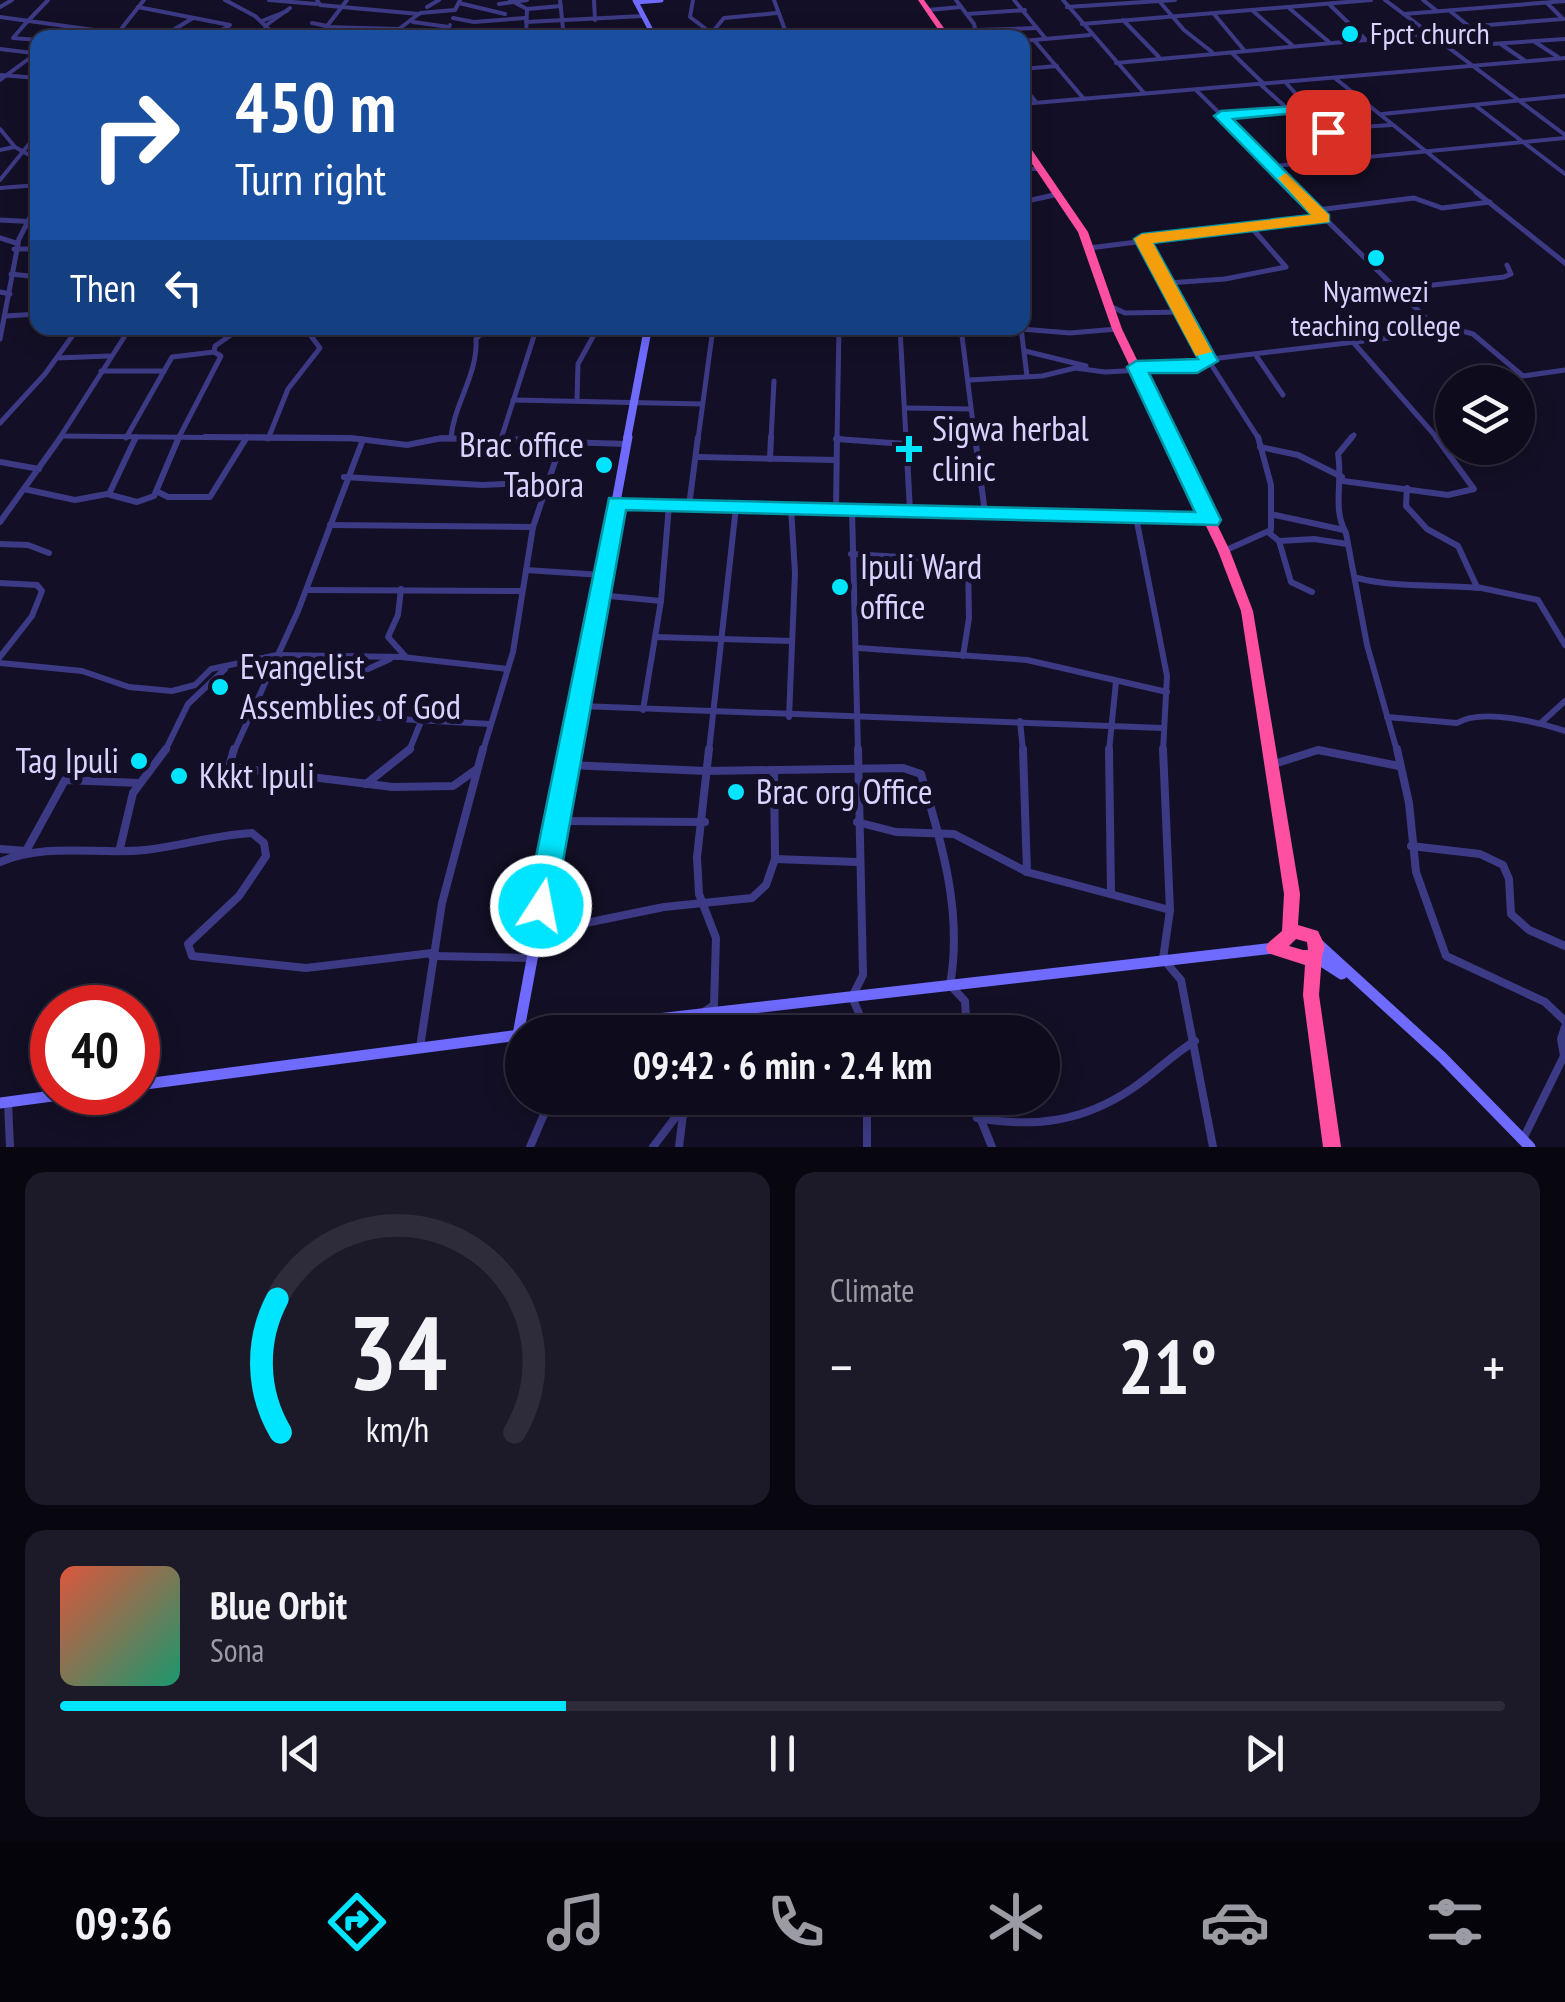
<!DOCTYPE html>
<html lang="en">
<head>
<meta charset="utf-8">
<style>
	body { margin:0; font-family:"PT Sans Narrow",sans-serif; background:#1c1929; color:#f1f3f6; height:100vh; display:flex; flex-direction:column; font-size:38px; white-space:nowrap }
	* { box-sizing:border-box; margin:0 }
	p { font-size:32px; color:#9b9ba3 }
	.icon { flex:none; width:55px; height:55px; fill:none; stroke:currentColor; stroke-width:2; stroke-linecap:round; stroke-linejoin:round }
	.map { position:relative; height:1147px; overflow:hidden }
	.sheet { display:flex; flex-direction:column; gap:25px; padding:25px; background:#08060f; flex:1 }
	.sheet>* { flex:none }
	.banner { position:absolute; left:30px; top:30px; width:1000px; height:305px; border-radius:20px; box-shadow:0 5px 25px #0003,0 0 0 2px #2e2b3b; background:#1a4fa0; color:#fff; overflow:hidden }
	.fabs { position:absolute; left:1435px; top:365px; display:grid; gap:20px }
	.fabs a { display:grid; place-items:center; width:100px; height:100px; border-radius:50%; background:#0e0b1c; box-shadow:0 5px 25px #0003,0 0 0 2px #2e2b3b; font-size:50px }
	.speed { position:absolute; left:30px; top:985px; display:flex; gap:20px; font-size:50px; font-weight:700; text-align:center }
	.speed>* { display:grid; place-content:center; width:130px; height:130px; border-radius:50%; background:#0e0b1c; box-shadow:0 5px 25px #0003,0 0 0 2px #2e2b3b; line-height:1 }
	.speed .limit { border:15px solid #d22; background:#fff; color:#111 }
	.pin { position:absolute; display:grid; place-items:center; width:85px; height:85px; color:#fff; margin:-42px; border-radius:20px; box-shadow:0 5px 15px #0006 }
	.me { position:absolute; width:110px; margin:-55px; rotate:11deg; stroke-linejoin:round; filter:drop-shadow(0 0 8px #0008) }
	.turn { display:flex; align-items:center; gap:35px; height:210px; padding:0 40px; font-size:45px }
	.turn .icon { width:130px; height:130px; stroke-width:2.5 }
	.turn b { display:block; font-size:70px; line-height:85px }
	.then { display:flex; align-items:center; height:95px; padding:0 40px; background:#0003; gap:20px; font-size:38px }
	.big { font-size:75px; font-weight:800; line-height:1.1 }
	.sheet .tile { flex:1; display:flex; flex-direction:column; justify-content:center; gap:15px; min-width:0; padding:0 35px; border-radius:20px; background:#1c1929 }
	.sheet .dial { align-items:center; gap:0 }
	.dial svg { height:260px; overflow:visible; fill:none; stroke:#2e2b3b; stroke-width:7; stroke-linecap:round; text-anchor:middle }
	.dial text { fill:#f1f3f6; stroke:none }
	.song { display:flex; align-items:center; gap:30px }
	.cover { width:120px; height:120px; border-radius:15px; background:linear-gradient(135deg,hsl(10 70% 55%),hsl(160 70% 35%)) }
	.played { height:10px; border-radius:5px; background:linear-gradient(90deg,#00e5ff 35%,#2e2b3b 35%) }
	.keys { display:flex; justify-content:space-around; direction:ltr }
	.heat { display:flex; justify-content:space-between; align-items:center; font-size:55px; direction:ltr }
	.sheet .tiles { flex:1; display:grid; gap:25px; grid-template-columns:1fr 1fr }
	.tile:last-child { grid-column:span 2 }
	.trip { position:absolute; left:505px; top:1015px; width:555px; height:100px; border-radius:50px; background:#0e0b1c; box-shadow:0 5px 25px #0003,0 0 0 2px #2e2b3b; font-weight:800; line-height:100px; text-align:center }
	.tabs { display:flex; height:160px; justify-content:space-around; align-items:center; background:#06040b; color:#9b9ba3 }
	.tabs .icon { width:70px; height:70px }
	.tabs .current { color:#00e5ff }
	.tabs b { font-size:45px; color:#f1f3f6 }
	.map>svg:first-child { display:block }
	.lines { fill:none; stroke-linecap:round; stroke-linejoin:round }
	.street-far3 { stroke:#3d3a85; stroke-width:4 }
	.street-far2 { stroke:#3d3a85; stroke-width:5 }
	.street-far1 { stroke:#3d3a85; stroke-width:6 }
	.street { stroke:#3d3a85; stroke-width:8 }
	.secondary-far3 { stroke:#6f6bff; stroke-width:5 }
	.secondary-far2 { stroke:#6f6bff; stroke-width:8 }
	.secondary-far1 { stroke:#6f6bff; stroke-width:9 }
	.secondary { stroke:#6f6bff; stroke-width:11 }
	.highway { fill:#ff4fa3; fill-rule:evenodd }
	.route { fill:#00e5ff; stroke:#0095a6; stroke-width:2.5 }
	.slow { fill:#f59e0b }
	.poi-dot { fill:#00e5ff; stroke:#130f26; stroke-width:4 }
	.labels { text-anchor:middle; stroke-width:10; stroke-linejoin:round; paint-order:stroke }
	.far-poi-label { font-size:30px; fill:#d9d4ff; stroke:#130f26; text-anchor:start }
	.poi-label { font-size:35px; fill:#d9d4ff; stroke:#130f26; text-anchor:start }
</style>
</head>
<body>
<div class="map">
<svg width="1565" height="1147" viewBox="0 0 1565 1147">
	<rect width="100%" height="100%" fill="#130f26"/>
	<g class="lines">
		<g class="street-far3">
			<polyline points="225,0 255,16 278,38"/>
			<polyline points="269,0 316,4"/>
			<polyline points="317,0 320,5 419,14"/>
			<polyline points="510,0 527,9 526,38"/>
			<polyline points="560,0 564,38"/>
			<polyline points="594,0 595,20"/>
			<polyline points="693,0 690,17 718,38"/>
			<polyline points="774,0 788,38"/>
			<polyline points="956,0 974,24 977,38"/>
			<polyline points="1014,0 1046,39"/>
			<polyline points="1063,0 1144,93"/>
			<polyline points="1385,0 1565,135"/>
			<polyline points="1423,0 1437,11"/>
			<polyline points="1160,2 1184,30 1212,52"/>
			<polyline points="459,3 505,14"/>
			<polyline points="1547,3 1563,19"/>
			<polyline points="499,4 527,0"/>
			<polyline points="1329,4 1366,40"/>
			<polyline points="0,7 12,0"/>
			<polyline points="138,7 230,25 210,38"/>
			<polyline points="427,7 439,0"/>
			<polyline points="1067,7 1175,0"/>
			<polyline points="1289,8 1329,42"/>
			<polyline points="527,9 561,6"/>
			<polyline points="928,10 961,7"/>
			<polyline points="1253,11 1292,45"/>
			<polyline points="1450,11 1491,44 1565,39"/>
			<polyline points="967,14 1025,10"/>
			<polyline points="1214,14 1244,50"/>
			<polyline points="1404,14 1565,1"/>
			<polyline points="0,17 101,31 114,37"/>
			<polyline points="453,18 474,22 525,18"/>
			<polyline points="1123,20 1159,57"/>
			<polyline points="262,21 287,11"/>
			<polyline points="413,22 449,27"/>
			<polyline points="526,22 643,16"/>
			<polyline points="26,23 48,0"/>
			<polyline points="312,23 327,26"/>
			<polyline points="25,24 13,38 38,40"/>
			<polyline points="1082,24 1371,0"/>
			<polyline points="265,26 290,8"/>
			<polyline points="326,27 399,29 420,13 455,10 460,0"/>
			<polyline points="714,30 724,18 777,13"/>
			<polyline points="977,30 1037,28"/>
			<polyline points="1425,30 1563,19"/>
			<polyline points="320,35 338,38"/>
			<polyline points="278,37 291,31 320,34"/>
			<polyline points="114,38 144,0"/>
			<polyline points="160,38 193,18"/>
			<polyline points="245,38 267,29"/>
			<polyline points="318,38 347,0"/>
			<polyline points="444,38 450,25"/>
			<polyline points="612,38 654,35"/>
			<polyline points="1034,40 1084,99"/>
			<polyline points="1022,41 1090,35"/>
			<polyline points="1535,42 1558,57"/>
			<polyline points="1502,45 1524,60"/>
			<polyline points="0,49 33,53"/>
			<polyline points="1232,53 1264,84"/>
			<polyline points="1116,63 1431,34"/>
			<polyline points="1022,69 1057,66"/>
			<polyline points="0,75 38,78"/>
			<polyline points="1336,79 1479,194"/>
			<polyline points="0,80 38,52"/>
			<polyline points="1286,83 1308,107"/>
			<polyline points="1260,84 1311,130 1392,125"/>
			<polyline points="1022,85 1036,102"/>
			<polyline points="1197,91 1301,194"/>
			<polyline points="1022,104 1565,58"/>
			<polyline points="1476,106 1565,174"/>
			<polyline points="1382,114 1565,96"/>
			<polyline points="1223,115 1364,102"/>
			<polyline points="0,129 15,147 38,160"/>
			<polyline points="0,150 14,147"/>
			<polyline points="1274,166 1565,138"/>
			<polyline points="1022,169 1040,169"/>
			<polyline points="0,180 38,133"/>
			<polyline points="0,188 38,185"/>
		</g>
		<g class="street-far2">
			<polyline points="1298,192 1440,332"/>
			<polyline points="1476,192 1565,263"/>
			<polyline points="1022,202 1059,194"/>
			<polyline points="1317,210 1414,198 1442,208 1490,202"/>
			<polyline points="0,220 38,222"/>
			<polyline points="0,238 16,243"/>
			<polyline points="1142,239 1205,355 1259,439"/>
			<polyline points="1089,248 1322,219"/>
			<polyline points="14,249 38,249"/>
			<polyline points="11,274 38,277"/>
			<polyline points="1168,283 1225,279 1286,267 1251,227"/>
			<polyline points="1398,289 1504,277 1511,274 1507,265"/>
			<polyline points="0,292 10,294"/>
			<polyline points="1110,306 1125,313 1182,312"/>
			<polyline points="6,316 38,314"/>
			<polyline points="1350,322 1365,340"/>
			<polyline points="488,328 647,334"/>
			<polyline points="900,328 906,439"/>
			<polyline points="961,328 975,439"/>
			<polyline points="1021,328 1027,376"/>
			<polyline points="1021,329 1070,333 1117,329"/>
			<polyline points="0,339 19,239 38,202"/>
			<polyline points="1353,342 1438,439"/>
			<polyline points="1025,351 1086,366"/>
			<polyline points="1257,357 1283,395"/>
			<polyline points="57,358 109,356"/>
			<polyline points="101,371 164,371"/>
			<polyline points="970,380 1042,376 1075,368 1105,372 1197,367 1211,359 1458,330 1473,334 1523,376 1565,370"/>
			<polyline points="577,399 578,364 595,333"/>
			<polyline points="513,400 702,404"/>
			<polyline points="907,408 970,409"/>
			<polyline points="0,423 45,374 78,328"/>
			<polyline points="61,436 363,439"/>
			<polyline points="126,438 172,357 214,352"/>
			<path d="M451,438C454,403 478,375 476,339L487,328"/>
			<polyline points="59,439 130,328"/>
			<polyline points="178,439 221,356 214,352 215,346 241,328"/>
			<polyline points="268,439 288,389 320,348 305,328"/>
			<polyline points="435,439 521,439"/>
			<polyline points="501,439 535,333"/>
			<polyline points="698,439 713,328"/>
			<polyline points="771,439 774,381"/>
			<polyline points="836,439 843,439"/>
			<polyline points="837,439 839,328"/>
			<polyline points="1350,439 1354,435"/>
		</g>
		<g class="street-far1">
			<polyline points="205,437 351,438 407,445 442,438 627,444"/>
			<polyline points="906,437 910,511"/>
			<polyline points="975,437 985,513"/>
			<path d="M1352,437L1338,454C1343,482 1332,509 1346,533L1367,645L1397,751"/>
			<polyline points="836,439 906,444"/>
			<polyline points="1260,447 1298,455 1342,477"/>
			<polyline points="698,457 835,460"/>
			<polyline points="770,459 771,437"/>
			<polyline points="0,462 39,469"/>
			<polyline points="344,477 482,485 551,482"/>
			<polyline points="1343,481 1448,495 1474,489 1436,437"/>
			<polyline points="1407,488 1406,506 1427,529 1458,546 1477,587 1538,600 1565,645"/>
			<polyline points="24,489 75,500 107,494 137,502 154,496 179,437"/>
			<polyline points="158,492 168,497 210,497 247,437"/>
			<polyline points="109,494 136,437"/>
			<polyline points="616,503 1209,520"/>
			<polyline points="689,506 698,437"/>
			<polyline points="836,509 837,437"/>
			<polyline points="852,509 858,751"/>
			<polyline points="1275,515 1344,530"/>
			<polyline points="1136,517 1167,676 1163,751"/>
			<polyline points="0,522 61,437"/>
			<polyline points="330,525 533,527"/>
			<polyline points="1268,532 1279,541 1291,582 1312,592"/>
			<polyline points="1279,541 1314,539 1347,544"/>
			<polyline points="0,544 28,545 49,553"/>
			<polyline points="1224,551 1271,530 1271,485 1258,437"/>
			<polyline points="851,554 968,561 969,618 963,656"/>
			<polyline points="526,570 602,575"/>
			<path d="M1357,578C1397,588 1437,584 1478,588"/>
			<polyline points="0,583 37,585 42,591 32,616 0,657"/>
			<polyline points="401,589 398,615 388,637 406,657"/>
			<polyline points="307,590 522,591"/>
			<polyline points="599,595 661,601"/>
			<polyline points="655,637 792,641"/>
			<polyline points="858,648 1027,660 1167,692"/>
			<polyline points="0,663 82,671 129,687 172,691 195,685 211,669 277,655 402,657 508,669"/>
			<polyline points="355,675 390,659"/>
			<polyline points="580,706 1163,728"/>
			<polyline points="643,710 661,601 669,505"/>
			<polyline points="250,711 490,724"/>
			<polyline points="789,717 795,573 791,508"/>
			<path d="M1387,717L1457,723C1482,708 1538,722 1565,731"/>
			<polyline points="1020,721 1023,751"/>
			<polyline points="1542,722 1565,701"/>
			<polyline points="165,751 188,704 225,669"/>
			<polyline points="234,751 298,611 362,442"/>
			<polyline points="409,751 422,719"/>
			<polyline points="483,751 513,652 533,527 562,441"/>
			<polyline points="709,751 736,507"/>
			<polyline points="1109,751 1116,682"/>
			<polyline points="1313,751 1326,751"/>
		</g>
		<g class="street">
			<polyline points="234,749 229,767 393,787 453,786 477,769"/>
			<polyline points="858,749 863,975 852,997 867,1032"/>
			<polyline points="1023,749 1027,872"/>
			<polyline points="1109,749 1111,894"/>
			<polyline points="1163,749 1170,910 1163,959 1181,980 1213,1147"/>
			<polyline points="1397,749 1409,803 1416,872 1446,956 1545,1002 1565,1021"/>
			<polyline points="1274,764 1318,750 1399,766"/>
			<path d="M569,765L706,771L903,768L921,774C942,844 963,913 950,985L965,1001L967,1032"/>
			<polyline points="366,784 410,749"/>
			<polyline points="558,821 705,822"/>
			<polyline points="857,822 896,832 954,834 1027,872 1170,910"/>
			<polyline points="1411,846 1480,854 1503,865 1509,879 1511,914 1529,930 1565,946"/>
			<polyline points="120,848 133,793 166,749"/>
			<polyline points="0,849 26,851 65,780 139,783"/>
			<polyline points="775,859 857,862"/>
			<path d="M0,862C47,842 96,855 145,850C181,846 215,835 252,833L264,843L266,856L239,896L188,944L192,956L306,968L432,953"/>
			<polyline points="537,933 664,907 752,898 766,885 775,859 774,771"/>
			<polyline points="432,956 531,958"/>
			<polyline points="705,1011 714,1005 716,938 699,894 697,857 709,749"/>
			<polyline points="685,1018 697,1032"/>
			<polyline points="420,1047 442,903 483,749"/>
			<polyline points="867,1098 867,1147"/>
			<polyline points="972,1098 992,1147"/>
			<polyline points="8,1103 10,1147"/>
			<path d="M977,1118C1035,1128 1083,1122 1133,1088C1155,1073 1172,1055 1195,1041"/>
			<polyline points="1523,1139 1564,1056 1561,1039 1565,1027"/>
			<polyline points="530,1147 551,1098"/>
			<polyline points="653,1147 684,1106"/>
			<polyline points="679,1147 685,1098"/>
		</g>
		<g class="secondary-far3">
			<polyline points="635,0 655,38"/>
			<polyline points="636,2 661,0"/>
		</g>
		<polyline class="secondary-far2" points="627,439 648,328"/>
		<polyline class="secondary-far1" points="570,751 628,437"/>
		<g class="secondary">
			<polyline points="1316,942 1442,1057 1530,1147"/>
			<polyline points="1314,956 1342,974"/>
			<polyline points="544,1032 1274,948"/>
			<polyline points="518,1035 571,749"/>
			<polyline points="138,1085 520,1035"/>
			<polyline points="0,1103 82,1092"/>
		</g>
		<g class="highway">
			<polygon points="918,0 924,0 951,38 944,38"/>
			<path d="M1022,140H1025L1088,232L1122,329L1230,551L1253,611L1300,894L1298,925L1318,931L1325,946L1322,956L1319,995L1341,1147H1323L1303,995L1305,965L1268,953L1266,948L1268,943L1282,931L1284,894L1241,611L1218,551L1112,329L1078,232L1022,149ZM1296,939L1307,942L1308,950H1303L1289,946Z"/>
		</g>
	</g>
	<path class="route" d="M1295,106L1313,125L1335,132C1316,144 1299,128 1286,114L1233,119L1329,215V222L1153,243L1218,361L1197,373H1149L1221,520L1218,525L626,510L555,906L551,915L541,918L531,915L526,906L609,498L1195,512L1127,367L1136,361L1198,359L1134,239L1142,234L1311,215L1214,116L1221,111Z"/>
	<polygon class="slow" points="1286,173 1329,215 1329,222 1153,243 1212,352 1196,356 1134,239 1142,234 1311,215 1278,178"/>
	<g class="poi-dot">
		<circle cx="1350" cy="34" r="10"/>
		<circle cx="1376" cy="258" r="10"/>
		<path d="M904 434h10v10h10v10h-10v10h-10v-10h-10v-10h10z"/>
		<circle cx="604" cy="465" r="10"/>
		<circle cx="840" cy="587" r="10"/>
		<circle cx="220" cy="687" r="10"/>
		<circle cx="139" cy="761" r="10"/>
		<circle cx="179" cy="776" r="10"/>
		<circle cx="736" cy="792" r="10"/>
	</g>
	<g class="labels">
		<g class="far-poi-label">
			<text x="1370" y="44">Fpct church</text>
			<text x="1376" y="302" text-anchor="middle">Nyamwezi<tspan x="1376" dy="34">teaching college</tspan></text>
		</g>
		<g class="poi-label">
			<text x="932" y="441">Sigwa herbal<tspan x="932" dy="40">clinic</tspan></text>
			<text x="584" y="457" text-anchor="end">Brac office<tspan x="584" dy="40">Tabora</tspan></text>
			<text x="860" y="579">Ipuli Ward<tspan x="860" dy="40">office</tspan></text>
			<text x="240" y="679">Evangelist<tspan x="240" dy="40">Assemblies of God</tspan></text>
			<text x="119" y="773" text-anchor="end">Tag Ipuli</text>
			<text x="199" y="788">Kkkt Ipuli</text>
			<text x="756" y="804">Brac org Office</text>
		</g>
	</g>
</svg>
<div class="fabs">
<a><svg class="icon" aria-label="layers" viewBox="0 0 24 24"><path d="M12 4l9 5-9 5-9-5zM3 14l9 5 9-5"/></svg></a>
</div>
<div class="speed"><div class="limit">40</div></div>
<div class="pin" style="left:1328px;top:132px;background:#d93025"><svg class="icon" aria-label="arrive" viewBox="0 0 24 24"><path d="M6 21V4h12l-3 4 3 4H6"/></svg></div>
<svg class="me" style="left:541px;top:906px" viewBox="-20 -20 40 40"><circle r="17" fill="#00e5ff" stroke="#fff" stroke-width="3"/><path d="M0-11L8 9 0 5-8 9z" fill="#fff"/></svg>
<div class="trip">09:42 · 6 min · 2.4 km</div>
<div class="banner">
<div class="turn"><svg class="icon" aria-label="right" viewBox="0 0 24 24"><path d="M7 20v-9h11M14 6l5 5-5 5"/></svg><div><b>450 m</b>Turn right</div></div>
<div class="then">Then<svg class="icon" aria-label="left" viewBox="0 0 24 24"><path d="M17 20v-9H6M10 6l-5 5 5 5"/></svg></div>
</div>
</div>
<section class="sheet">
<div class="tiles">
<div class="tile dial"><svg viewBox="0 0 100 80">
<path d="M14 69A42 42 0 1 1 86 69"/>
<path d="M14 69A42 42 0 0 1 13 28" stroke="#00e5ff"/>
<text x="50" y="56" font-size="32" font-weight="700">34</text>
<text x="50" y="72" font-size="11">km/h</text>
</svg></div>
<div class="tile"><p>Climate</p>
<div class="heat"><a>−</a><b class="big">21°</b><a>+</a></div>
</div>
<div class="tile">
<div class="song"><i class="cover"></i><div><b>Blue Orbit</b><p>Sona</p></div></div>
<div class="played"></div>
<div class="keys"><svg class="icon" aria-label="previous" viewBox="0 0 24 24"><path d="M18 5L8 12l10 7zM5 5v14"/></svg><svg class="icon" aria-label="pause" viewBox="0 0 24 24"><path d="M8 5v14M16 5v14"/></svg><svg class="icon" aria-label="next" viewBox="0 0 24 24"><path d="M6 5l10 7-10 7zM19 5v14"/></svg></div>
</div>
</div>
</section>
<nav class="tabs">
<b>09:36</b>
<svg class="icon current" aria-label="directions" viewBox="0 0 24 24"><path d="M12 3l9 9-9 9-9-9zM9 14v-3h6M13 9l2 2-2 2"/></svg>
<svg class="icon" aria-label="music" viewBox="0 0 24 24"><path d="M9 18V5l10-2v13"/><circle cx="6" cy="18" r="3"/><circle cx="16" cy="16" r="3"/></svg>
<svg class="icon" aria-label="phone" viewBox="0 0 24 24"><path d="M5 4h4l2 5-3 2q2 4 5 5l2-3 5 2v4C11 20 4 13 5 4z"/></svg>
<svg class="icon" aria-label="climate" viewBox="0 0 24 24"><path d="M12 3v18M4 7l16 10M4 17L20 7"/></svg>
<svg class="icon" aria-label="car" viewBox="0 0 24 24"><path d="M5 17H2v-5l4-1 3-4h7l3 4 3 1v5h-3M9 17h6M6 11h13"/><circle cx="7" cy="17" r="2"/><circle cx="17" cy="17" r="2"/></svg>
<svg class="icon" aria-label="filters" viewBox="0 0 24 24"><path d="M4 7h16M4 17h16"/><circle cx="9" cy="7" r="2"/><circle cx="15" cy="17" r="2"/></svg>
</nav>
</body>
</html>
